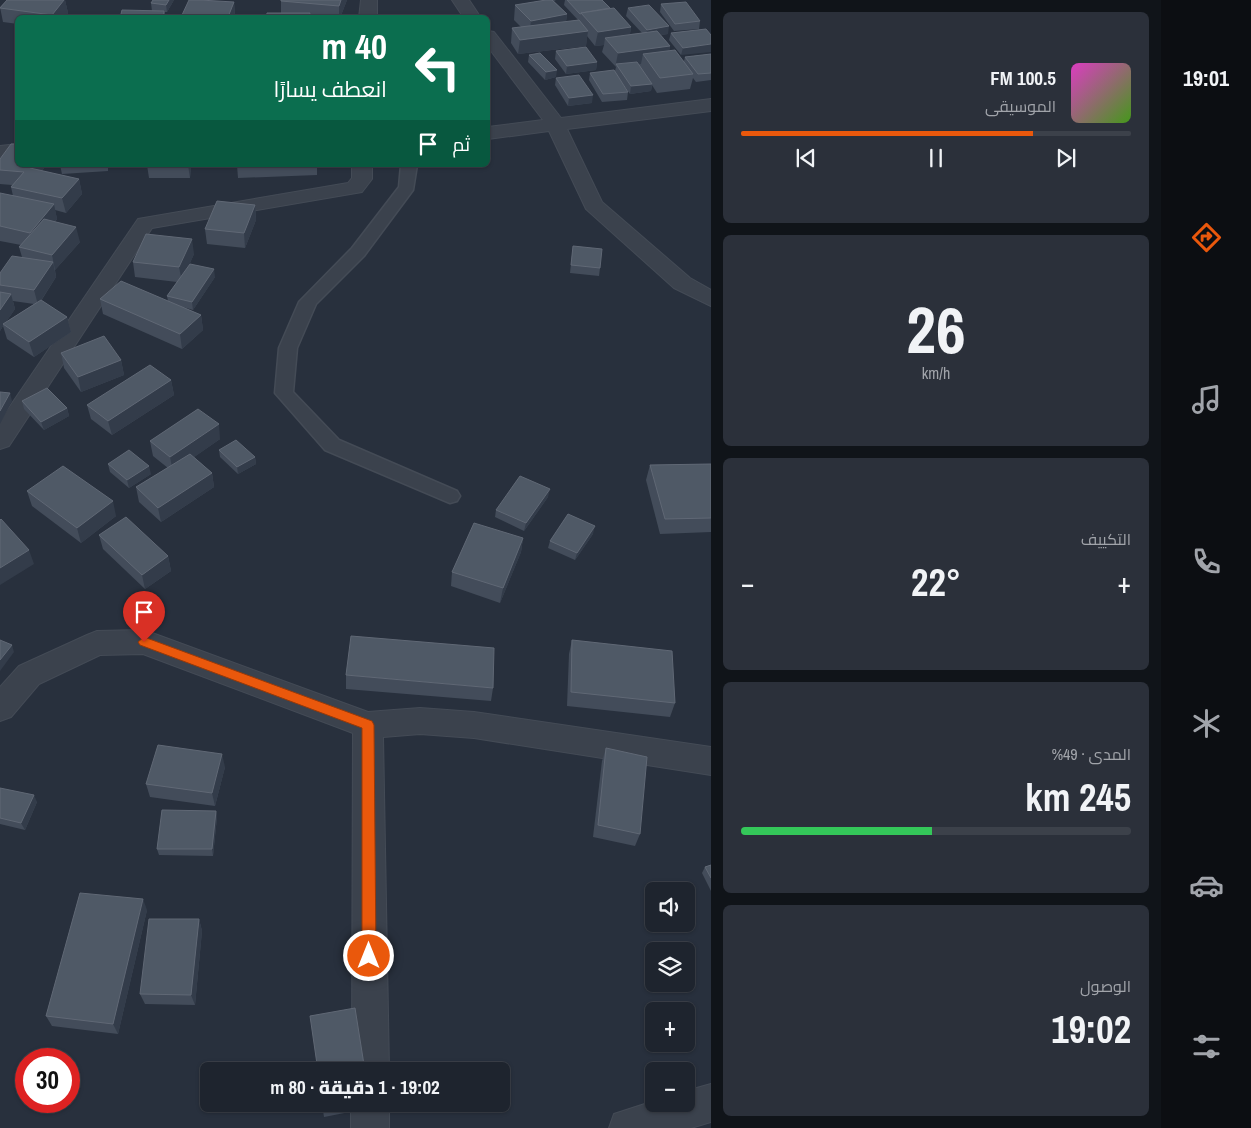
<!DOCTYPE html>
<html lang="ar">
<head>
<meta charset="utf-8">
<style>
	body { margin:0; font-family:"Archivo Narrow",Cairo,sans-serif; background:#2b303a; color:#f1f3f6; direction:rtl; height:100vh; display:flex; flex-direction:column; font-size:19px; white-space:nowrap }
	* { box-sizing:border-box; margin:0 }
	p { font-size:16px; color:#a1a4aa }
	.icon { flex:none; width:28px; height:28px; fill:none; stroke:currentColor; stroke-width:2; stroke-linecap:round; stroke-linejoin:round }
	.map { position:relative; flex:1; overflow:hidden; direction:ltr }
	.sheet { display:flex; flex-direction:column; gap:12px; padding:12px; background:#101419; width:450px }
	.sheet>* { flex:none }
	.hud { position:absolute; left:15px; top:15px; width:475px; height:152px; border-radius:8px; box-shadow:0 1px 4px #0004,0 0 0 1px #3c414a; direction:rtl; background:#0b6e4f; color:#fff; overflow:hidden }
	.tools { position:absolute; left:645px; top:882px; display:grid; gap:10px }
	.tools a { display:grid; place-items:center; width:50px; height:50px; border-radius:8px; background:#1e242e; box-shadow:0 1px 4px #0004,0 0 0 1px #3c414a; font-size:25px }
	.speed { position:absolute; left:15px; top:1048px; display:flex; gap:10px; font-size:25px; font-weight:700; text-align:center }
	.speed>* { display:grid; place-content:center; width:65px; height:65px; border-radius:50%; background:#1e242e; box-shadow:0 1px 4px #0004,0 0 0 1px #3c414a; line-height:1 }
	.speed .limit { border:8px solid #d22; background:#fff; color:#111 }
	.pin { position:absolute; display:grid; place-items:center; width:42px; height:42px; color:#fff; margin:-51px -21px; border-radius:50% 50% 50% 0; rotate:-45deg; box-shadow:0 0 5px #0007 }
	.pin .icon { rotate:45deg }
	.me { position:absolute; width:55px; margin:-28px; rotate:0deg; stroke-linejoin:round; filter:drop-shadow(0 0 4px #0008) }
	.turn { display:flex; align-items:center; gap:18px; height:105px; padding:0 20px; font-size:22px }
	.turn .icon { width:65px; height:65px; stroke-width:2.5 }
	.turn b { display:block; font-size:35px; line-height:42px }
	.then { display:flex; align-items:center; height:48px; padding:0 20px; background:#0003; gap:10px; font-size:19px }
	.big { font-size:38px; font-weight:800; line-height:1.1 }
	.sheet .card { flex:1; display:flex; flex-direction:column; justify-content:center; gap:8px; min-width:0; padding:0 18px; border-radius:8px; background:#2b303a }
	.sheet .dial { align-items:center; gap:0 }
	.dial b { font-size:65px; line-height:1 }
	.song { display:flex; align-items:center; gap:15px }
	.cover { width:60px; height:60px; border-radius:8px; background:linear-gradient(135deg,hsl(310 70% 55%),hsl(100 70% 35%)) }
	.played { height:5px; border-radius:2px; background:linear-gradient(90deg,#ea580c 75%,#3c414a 75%) }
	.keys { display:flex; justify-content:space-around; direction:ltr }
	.heat { display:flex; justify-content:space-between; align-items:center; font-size:28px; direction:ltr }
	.charge { height:8px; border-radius:4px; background:linear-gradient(90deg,#34c759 49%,#3c414a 0) }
	.trip { position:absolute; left:200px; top:1062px; width:310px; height:50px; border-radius:8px; background:#1e242e; box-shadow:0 1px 4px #0004,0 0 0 1px #3c414a; font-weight:800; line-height:50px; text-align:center; direction:rtl }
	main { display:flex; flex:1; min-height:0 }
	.tabs { display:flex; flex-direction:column; width:90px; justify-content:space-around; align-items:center; background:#0c0e12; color:#a1a4aa }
	.tabs .icon { width:35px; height:35px }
	.tabs .selected { color:#ea580c }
	.tabs b { font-size:22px; color:#f1f3f6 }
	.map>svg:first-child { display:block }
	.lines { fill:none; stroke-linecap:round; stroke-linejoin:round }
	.service-casing { stroke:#444b56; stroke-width:3 }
	.minor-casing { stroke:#444b56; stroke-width:2 }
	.service { fill:#3b424d; fill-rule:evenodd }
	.minor { fill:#3b424d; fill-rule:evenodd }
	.wall { fill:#434c5a; fill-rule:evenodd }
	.shaded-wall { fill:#333c4a }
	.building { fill:#4f5966; stroke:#606875 }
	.route { fill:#ea580c; stroke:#983908 }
</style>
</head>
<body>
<main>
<nav class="tabs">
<b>19:01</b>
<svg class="icon selected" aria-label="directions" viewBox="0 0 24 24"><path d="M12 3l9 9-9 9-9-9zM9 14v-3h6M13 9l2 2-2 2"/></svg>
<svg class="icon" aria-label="music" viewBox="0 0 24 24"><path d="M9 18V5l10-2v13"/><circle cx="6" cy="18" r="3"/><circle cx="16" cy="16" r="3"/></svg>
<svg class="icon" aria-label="phone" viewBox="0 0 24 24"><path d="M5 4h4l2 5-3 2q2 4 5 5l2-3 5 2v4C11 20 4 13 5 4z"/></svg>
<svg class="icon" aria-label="climate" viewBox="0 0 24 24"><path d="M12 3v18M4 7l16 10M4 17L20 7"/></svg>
<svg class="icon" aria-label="car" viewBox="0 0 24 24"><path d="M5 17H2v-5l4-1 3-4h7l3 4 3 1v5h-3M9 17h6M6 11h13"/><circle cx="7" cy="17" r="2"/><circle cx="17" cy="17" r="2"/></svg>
<svg class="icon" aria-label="filters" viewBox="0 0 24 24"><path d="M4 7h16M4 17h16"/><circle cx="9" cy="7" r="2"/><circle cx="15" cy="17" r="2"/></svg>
</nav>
<section class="sheet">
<div class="card">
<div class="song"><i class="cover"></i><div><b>100.5 FM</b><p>الموسيقى</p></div></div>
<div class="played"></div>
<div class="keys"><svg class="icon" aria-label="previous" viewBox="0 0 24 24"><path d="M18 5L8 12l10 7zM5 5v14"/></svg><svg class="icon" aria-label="pause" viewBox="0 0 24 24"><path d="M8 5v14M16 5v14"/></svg><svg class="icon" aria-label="next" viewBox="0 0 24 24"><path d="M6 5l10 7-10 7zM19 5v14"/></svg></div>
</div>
<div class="card dial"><b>26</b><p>km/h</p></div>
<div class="card"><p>التكييف</p>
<div class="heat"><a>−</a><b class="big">22°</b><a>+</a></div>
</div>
<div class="card"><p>المدى · 49%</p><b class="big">245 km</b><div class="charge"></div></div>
<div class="card"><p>الوصول</p><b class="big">19:02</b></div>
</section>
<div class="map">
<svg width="711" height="1128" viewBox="0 0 711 1128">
	<rect width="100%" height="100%" fill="#28303d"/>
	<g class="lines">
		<g class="service-casing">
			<polygon id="service" points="401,165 417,165 413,190 364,256 316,304 297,348 293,392 339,440 457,491 460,496 457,501 450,503 325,450 275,393 279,348 299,302 352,248 399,187"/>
		</g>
		<g class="minor-casing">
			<g id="minor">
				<polygon points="361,0 377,0 377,18 359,18"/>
				<polygon points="452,0 469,0 481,18 464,18"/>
				<polygon points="488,31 494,32 561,118 711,99 711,111 567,129 602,202 690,278 711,290 711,306 674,288 586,209 549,131 488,139 488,127 543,120 488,47"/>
				<polygon points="18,144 18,156 0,158 0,146"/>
				<polygon points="352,165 372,165 372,179 362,192 152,228 9,446 0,449 0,421 138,219 348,183 352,178"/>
				<polygon points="144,630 368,712 420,708 474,712 711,747 711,775 474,738 420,734 383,737 389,1071 352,1071 353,733 143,654 100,655 39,684 11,717 0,721 0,687 19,666 87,635 97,631"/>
				<polygon points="711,1084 711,1122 691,1128 609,1128 614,1114 654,1101 654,1104 686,1104 686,1091"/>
				<rect x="351" y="1104" width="38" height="24"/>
			</g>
		</g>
		<use href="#service" class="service"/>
		<use href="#minor" class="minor"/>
	</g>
	<g class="wall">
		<polygon points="7,0 65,0 68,13 64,18 18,18 18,24 3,22 0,7"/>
		<polygon points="153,0 174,0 167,12 165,12 165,18 152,11 151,3"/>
		<polygon points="281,0 347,0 340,18 266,18 281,13"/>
		<polygon points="546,0 556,0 554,1 567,14 566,22 578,20 564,5 565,0 602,0 631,27 630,34 642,33 626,16 628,8 668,34 661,35 670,46 669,51 684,61 685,57 711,54 711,80 696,82 693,78 690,89 657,93 652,85 651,91 630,94 621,81 628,92 627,100 602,102 589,80 590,73 615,71 616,67 602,52 604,45 595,46 587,36 586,46 518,54 511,43 512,28 521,27 514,20 515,5"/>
		<polygon points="234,2 235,16 234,18 183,18 182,15"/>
		<polygon points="661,4 700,21 699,29 674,31 660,12"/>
		<polygon points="706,29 681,55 669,40 671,33"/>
		<polygon points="556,51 597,62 596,70 566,74 555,59"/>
		<polygon points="529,55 556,77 545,80 528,62"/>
		<polygon points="556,78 592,103 568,106 555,85"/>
		<path d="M0,159L18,165H46L42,171L79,179L82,194L66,213L55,210L57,219L55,222L80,242L55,270L56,277L41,301L67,317L71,332L34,357L7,339L3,326L0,331V273L22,257L19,247L21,245L0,241V193L13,196L11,187L12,185L0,184ZM13,301L34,304L6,322L15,309Z"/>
		<polygon points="60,165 108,165 108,171 62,174"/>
		<polygon points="147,165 191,165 190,178 149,178"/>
		<polygon points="237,165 317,165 317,175 238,178"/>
		<polygon points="255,205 256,220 245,248 207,244 205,229"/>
		<polygon points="573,246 600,268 599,276 570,273"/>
		<polygon points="194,254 189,265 215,277 193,310 183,307 201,315 203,330 182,349 103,314 100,299 168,301 167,296 177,282 135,277 133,262"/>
		<polygon points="61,353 121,360 124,375 81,392 64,368"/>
		<polygon points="171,380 174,395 112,435 91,419 87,405"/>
		<polygon points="22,401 67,408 69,416 44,430 24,409"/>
		<polygon points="220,439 194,457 212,473 214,487 161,522 139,502 136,487 168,468 153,456 150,441"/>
		<polygon points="219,450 255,457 256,464 238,474 220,457"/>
		<polygon points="108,464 151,474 129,488 110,472"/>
		<polygon points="711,464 711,532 660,534 646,480 650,465"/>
		<polygon points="27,491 116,516 81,543 32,506"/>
		<polygon points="548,497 524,531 495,517 496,510"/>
		<polygon points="593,534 575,560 548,548 550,541"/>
		<polygon points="99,535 168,556 171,571 145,589 103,549"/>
		<polygon points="523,538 521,552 500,603 451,586 452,572"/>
		<polygon points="572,640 675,703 670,717 567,706 569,654"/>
		<polygon points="346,675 493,688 491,701 346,689"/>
		<polygon points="606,748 640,834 635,846 593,837 602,761"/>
		<polygon points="225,767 215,806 150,797 146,784"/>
		<polygon points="0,788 37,802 25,830 0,824"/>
		<polygon points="216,811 217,817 213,856 159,855 157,849"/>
		<polygon points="711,865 711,891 702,873 705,867"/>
		<polygon points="147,910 118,1034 52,1026 46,1016"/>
		<polygon points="199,919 202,931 195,1005 145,1004 140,994"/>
		<polygon points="322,1104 370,1104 370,1108 324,1117"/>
	</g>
	<g class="shaded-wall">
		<polygon points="50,0 65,0 68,13 64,18 52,18"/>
		<polygon points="169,0 174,0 167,12 166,5"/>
		<polygon points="341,0 347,0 340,18 339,18 339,6"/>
		<polygon points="234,2 235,16 234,18 228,18"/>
		<polygon points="567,14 565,29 529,35 531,21"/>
		<polygon points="669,26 668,34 646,37 647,30"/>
		<polygon points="631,27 629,41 605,38 604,45 595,46 598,32"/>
		<polygon points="588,31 586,46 518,54 520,40"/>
		<polygon points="711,44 711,52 681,55 683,48"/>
		<polygon points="670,46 667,60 643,54 641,64 618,67 616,64 615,68 618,53"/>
		<polygon points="597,62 596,70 566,74 567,66"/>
		<polygon points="557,70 556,77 545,80 546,72"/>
		<polygon points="652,84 651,91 630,94 631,86"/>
		<polygon points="593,95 592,103 568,106 569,98"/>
		<polygon points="32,165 46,165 34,183 30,168"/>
		<polygon points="188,165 191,165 190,178"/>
		<polygon points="79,179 82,194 66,213 62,198"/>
		<polygon points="54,204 57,219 33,248 30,233"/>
		<polygon points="255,205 256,220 245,248 244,233"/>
		<polygon points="76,227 80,242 55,270 52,255"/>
		<polygon points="192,239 194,254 182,282 179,267"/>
		<polygon points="53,262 56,277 38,305 34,290"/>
		<polygon points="214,269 215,277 193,310 192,302"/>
		<polygon points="11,294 15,309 4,325 3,324 3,326 0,331 0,310"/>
		<polygon points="201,315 203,330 182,349 180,334"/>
		<polygon points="67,317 71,332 34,357 29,342"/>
		<polygon points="121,360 124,375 81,392 78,377"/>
		<polygon points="171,380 174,395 112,435 108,421"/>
		<polygon points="10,393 12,401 0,424 0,411"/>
		<polygon points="67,408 69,416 44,430 41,422"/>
		<polygon points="219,424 220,439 173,472 170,457"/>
		<polygon points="255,457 256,464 238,474 237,467"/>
		<polygon points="149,466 151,474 129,488 127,480"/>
		<polygon points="212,473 214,487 161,522 158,508"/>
		<polygon points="550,489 548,497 524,531 526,523"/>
		<polygon points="113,501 116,516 81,543 77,528"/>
		<polygon points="595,526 593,534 575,560 577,553"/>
		<polygon points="523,538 521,552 500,603 503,588"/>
		<polygon points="29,550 34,564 0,585 0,568"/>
		<polygon points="168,556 171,571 145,589 142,575"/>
		<polygon points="12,645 14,652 0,671 0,660"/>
		<polygon points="222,754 225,767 215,806 212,793"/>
		<polygon points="34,795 37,802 25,830 21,823"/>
		<polygon points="216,811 217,817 213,856 212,849"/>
		<polygon points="143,899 147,910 118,1034 113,1024"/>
		<polygon points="199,919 202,931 195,1005 191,995"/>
	</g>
	<g class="building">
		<polygon points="7,0 64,0 52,15 0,8"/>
		<polygon points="153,0 169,0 166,5 151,3"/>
		<polygon points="189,0 200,0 234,2 228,17 182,15"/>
		<polygon points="281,0 341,0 339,6 281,1"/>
		<polygon points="546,0 552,0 567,14 531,21 515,5"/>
		<polygon points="567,0 602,0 610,8 581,13 582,13 580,14"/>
		<polygon points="686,2 700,21 675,24 661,4"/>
		<polygon points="649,5 669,26 647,30 628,8"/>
		<polygon points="614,8 631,27 598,32 581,13"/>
		<polygon points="122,10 164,11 163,18 120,18"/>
		<polygon points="267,13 310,13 309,18 266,18"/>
		<polygon points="579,20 588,31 520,40 512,28"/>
		<polygon points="706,29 711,35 711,44 683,48 671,33"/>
		<polygon points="657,31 670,46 618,53 605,38"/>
		<polygon points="586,47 597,62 567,66 556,51"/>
		<polygon points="675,50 693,74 660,78 643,54"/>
		<polygon points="540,53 557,70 546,72 529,55"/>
		<polygon points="711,54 711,73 698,74 685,57"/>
		<polygon points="637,62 652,84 631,86 616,64"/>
		<polygon points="614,70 628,92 603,94 590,73"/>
		<polygon points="579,75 593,95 569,98 556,78"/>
		<polygon points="11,144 18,144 18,165 32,165 30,168 79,179 62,198 11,187 24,172 0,170 0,159"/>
		<polygon points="0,193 54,204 30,233 0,226"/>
		<polygon points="217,201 255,205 244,233 205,229"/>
		<polygon points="44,219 76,227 52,255 19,247"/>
		<polygon points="146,234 192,239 179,267 133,262"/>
		<polygon points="573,246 602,249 600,268 571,265"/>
		<polygon points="12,256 53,262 34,290 0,285 0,273"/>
		<polygon points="190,264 214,269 192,302 167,296"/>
		<polygon points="121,281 201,315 180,334 100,299"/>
		<polygon points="0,292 11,294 0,310"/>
		<polygon points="41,300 67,317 29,342 3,324"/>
		<polygon points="104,336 121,360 78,377 61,353"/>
		<polygon points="150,365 171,380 108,421 87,405"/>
		<polygon points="47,388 67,408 41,422 22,401"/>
		<polygon points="0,392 10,393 0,411"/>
		<polygon points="198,409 219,424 170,457 150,441"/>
		<polygon points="236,440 255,457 237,467 219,450"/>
		<polygon points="129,450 149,466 127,480 108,464"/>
		<polygon points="190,454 212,473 158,508 136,487"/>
		<polygon points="711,464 711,518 665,519 650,465"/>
		<polygon points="63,466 113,501 77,528 27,491"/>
		<polygon points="520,476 550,489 526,523 496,510"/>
		<polygon points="568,514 595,526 577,553 550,541"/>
		<polygon points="126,517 168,556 142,575 99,535"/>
		<polygon points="1,519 29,550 0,568 0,520"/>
		<polygon points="474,523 523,538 503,588 452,572"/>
		<polygon points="351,636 494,648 493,688 346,675"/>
		<polygon points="0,640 12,645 0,660"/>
		<polygon points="572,640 672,651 675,703 571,692"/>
		<polygon points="158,745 222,754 212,793 146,784"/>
		<polygon points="606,748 647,757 640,834 598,825"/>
		<polygon points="0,788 34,795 21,823 0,818"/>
		<polygon points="162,810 216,811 212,849 157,849"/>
		<polygon points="711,865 711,878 705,867"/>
		<polygon points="80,893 143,899 113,1024 46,1016"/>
		<polygon points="149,919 199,919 191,995 140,994"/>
		<polygon points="355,1008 365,1071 318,1071 310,1016"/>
		<polygon points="322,1104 348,1104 323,1108"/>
	</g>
	<polygon class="route" points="144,637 372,721 374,725 376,956 374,961 369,963 364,961 362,956 362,728 140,645 138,642"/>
</svg>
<div class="tools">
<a><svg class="icon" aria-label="sound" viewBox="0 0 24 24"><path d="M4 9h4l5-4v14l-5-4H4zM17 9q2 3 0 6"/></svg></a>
<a><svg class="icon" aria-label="layers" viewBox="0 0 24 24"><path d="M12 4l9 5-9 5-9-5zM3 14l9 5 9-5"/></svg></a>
<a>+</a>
<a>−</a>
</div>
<div class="speed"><div class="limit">30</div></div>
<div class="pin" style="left:144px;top:642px;background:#d93025"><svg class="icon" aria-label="arrive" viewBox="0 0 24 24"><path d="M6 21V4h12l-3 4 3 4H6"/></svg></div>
<svg class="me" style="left:369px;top:956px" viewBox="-20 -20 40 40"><circle r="17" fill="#ea580c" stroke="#fff" stroke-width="3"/><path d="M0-11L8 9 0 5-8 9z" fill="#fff"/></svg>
<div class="trip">19:02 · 1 دقيقة · 80 m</div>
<div class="hud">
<div class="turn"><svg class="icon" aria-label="left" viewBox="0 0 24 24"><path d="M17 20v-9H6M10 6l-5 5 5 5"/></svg><div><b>40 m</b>انعطف يسارًا</div></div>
<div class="then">ثم<svg class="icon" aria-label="arrive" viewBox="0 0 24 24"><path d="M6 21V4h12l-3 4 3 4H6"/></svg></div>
</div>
</div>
</main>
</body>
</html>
